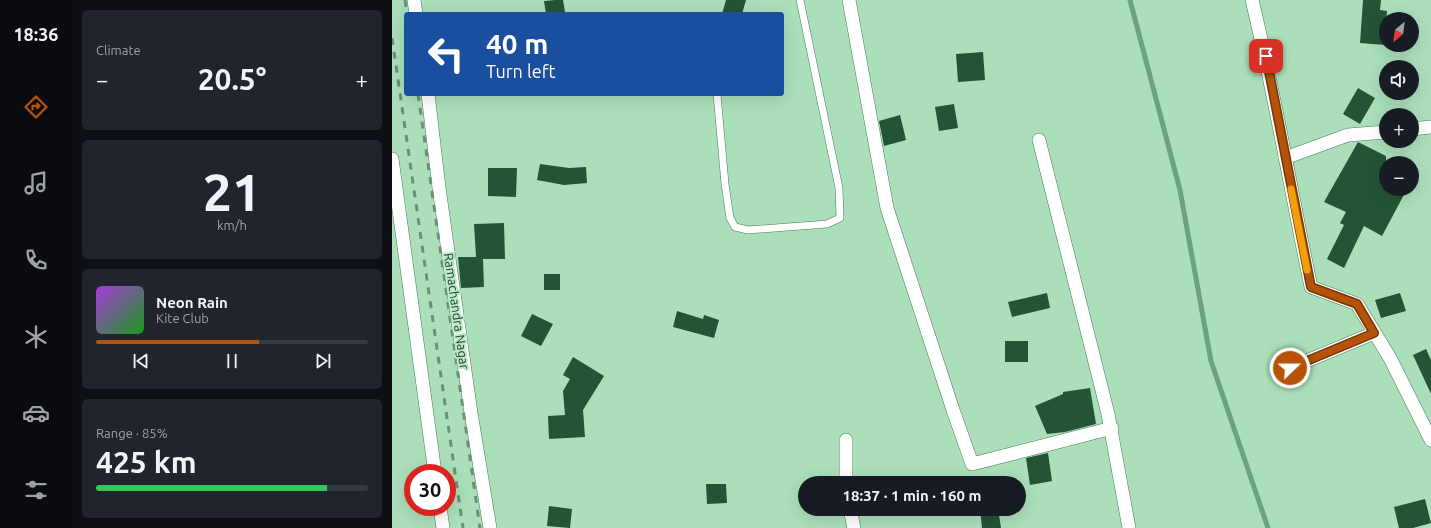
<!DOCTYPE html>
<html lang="en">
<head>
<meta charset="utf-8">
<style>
	body { margin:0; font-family:Ubuntu,sans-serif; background:#20242c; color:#f1f3f6; height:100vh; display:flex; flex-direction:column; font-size:15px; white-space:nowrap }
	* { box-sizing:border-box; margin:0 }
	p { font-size:13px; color:#9ea1a6 }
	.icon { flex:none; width:22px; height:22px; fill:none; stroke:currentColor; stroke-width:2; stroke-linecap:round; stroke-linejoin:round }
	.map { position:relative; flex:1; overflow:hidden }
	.drawer { display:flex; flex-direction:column; gap:10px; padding:10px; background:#0d0f14; width:320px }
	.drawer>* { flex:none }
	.guide { position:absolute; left:12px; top:12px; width:380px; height:84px; border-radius:4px; box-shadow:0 4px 16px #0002; background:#1a4fa0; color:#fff; overflow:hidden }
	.needle { width:26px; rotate:209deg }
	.tools { position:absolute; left:987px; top:12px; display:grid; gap:8px }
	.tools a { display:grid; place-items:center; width:40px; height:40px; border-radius:50%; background:#171b24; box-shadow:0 4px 16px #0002; font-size:20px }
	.speed { position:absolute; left:12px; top:464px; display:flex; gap:8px; font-size:20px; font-weight:700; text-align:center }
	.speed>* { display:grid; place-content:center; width:52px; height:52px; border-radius:50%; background:#171b24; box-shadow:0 4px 16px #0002; line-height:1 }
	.speed .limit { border:6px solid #d22; background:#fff; color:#111 }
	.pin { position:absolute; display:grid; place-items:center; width:34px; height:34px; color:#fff; margin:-17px; border-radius:8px; box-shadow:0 2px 6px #0006 }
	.me { position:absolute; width:44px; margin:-22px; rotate:68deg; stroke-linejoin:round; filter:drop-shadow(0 0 3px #0008) }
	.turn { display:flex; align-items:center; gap:14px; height:84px; padding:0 16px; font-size:18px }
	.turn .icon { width:52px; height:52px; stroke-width:2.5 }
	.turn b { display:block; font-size:28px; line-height:34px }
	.big { font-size:30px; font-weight:600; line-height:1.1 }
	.drawer .tile { flex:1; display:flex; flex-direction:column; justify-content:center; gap:6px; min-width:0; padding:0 14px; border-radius:6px; background:#20242c }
	.drawer .dial { align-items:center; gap:0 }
	.dial b { font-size:52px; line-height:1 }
	.song { display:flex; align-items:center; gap:12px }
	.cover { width:48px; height:48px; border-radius:6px; background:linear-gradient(135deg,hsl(280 70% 55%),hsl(120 70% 35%)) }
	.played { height:4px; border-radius:2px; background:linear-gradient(90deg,#b45309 60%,#363941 60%) }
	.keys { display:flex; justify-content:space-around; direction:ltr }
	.heat { display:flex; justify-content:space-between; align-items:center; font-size:22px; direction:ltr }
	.charge { height:6px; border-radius:3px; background:linear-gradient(90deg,#34c759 85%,#363941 0) }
	.trip { position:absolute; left:406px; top:476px; width:228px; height:40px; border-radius:20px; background:#171b24; box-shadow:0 4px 16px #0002; font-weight:600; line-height:40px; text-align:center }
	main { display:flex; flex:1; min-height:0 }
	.tab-bar { display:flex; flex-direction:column; width:72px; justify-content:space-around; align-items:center; background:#090b0e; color:#9ea1a6 }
	.tab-bar .icon { width:28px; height:28px }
	.tab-bar .selected { color:#b45309 }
	.tab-bar b { font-size:18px; color:#f1f3f6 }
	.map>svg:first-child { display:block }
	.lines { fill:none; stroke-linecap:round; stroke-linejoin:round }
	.stream { stroke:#6ba37c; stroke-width:5 }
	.building { fill:#235435 }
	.service-casing { stroke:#497a58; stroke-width:8 }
	.minor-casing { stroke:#497a58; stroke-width:14 }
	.service { stroke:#fff; stroke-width:7 }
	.minor { stroke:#fff; stroke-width:13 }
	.rail { stroke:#6a9076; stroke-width:3; stroke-dasharray:7 7; stroke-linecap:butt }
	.route-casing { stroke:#753606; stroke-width:10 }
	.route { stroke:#b45309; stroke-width:7 }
	.slow { stroke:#f59e0b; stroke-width:7 }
	.labels { text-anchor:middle; stroke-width:4; stroke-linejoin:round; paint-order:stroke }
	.street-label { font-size:13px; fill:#263b2d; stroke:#b7ecc6 }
</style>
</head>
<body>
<main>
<nav class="tab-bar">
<b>18:36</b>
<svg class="icon selected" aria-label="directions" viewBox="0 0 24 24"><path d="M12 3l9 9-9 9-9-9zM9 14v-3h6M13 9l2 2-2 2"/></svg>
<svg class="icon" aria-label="music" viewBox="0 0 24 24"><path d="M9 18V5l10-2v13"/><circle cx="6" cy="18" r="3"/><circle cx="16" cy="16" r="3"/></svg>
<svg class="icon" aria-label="phone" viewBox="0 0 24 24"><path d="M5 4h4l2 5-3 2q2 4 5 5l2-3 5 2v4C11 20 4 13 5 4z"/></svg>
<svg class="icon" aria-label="climate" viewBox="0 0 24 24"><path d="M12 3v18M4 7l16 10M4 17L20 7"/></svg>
<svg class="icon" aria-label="car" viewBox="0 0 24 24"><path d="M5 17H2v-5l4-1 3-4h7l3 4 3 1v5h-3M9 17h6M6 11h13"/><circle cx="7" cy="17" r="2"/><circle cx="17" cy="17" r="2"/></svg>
<svg class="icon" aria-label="filters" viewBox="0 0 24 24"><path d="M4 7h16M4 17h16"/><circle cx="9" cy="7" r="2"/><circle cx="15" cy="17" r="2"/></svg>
</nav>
<section class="drawer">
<div class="tile"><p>Climate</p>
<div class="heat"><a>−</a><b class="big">20.5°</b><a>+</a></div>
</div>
<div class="tile dial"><b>21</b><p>km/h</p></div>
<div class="tile">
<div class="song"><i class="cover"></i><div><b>Neon Rain</b><p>Kite Club</p></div></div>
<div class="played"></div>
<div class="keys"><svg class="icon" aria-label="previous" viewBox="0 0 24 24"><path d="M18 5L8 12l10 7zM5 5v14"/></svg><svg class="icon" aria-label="pause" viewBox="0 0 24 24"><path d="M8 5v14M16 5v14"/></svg><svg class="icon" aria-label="next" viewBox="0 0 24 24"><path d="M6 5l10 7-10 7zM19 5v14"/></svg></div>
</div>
<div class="tile"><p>Range · 85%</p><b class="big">425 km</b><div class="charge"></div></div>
</section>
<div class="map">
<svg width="1039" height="528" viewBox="0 0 1039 528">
	<rect width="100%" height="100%" fill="#aadfba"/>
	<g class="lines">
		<polyline class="stream" points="738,0 788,190 819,361 876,528"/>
	</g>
	<g class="building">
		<polygon points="163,0 171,0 173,12 154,14 152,1"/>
		<polygon points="334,0 354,0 350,14 330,14"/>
		<polygon points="971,0 989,0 988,10 995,11 993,45 968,43"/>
		<polygon points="591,52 593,80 566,82 564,54"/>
		<polygon points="966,88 983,98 968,124 951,114"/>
		<polygon points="562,104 566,128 547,131 543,107"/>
		<polygon points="508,115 514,140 492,146 487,121"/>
		<polygon points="966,142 994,156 994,189 1015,189 990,236 972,226 952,268 935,259 952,225 948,223 954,212 932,202"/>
		<polygon points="148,164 177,168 194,167 195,183 172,185 145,180"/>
		<polygon points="96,168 125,168 124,197 96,196"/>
		<polygon points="112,223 113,259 91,259 92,287 69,288 66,257 84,257 82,224"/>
		<rect x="152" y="274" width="16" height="16"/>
		<polygon points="655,293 658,308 620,317 616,302"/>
		<polygon points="1008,293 1014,311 989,318 983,300"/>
		<polygon points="285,311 311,319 312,315 327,320 322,338 281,327"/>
		<polygon points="140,314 161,324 149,346 129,336"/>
		<rect x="613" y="341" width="23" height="21"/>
		<polygon points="1034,349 1039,360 1039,394 1021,355"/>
		<polygon points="181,357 212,376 191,410 193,437 157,439 156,416 173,415 171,391 178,379 171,375"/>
		<polygon points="698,388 704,424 673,432 655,434 643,406 671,394 671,392"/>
		<polygon points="656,453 660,481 638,485 634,458"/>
		<polygon points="314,484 334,484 335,503 315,504"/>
		<polygon points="1033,499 1039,523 1021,528 1007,528 1002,507"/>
		<polygon points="157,506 180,509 178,528 155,526"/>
		<polygon points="588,509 606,509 609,528 590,528"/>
	</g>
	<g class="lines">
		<g class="service-casing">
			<polyline id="service" points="325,94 333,184 338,218 343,227 356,230 435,224 448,218 447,188 408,0"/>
		</g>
		<g class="minor-casing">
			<g id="minor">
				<polyline points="22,0 24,14"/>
				<polyline points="457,0 495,208 561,410 580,464 720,428"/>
				<path d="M860,0C883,95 899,192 919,287L965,304L998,358L1039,440"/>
				<polyline points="36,94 47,188 79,413 98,528"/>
				<polyline points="1020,129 1039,127"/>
				<polyline points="647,140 716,414 737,528"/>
				<polyline points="893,158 956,135 994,132"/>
				<polyline points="0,159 43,473"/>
				<polyline points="898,368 982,333"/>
				<polyline points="454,483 454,440"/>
				<polyline points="48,507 51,528"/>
				<polyline points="458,509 462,528"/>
			</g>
		</g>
		<use href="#service" class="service"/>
		<use href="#minor" class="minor"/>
		<g class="rail">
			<polyline points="13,0 15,14"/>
			<polyline points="0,38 71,528"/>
			<polyline points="26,94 88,528"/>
		</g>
	</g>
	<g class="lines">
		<g class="route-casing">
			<polyline id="route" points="874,56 919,287 965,304 982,333 898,368"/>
		</g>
		<use href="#route" class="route"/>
		<polyline class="slow" points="899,189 915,270"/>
	</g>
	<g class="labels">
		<g class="street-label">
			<text transform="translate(65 311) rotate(82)" y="5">Ramachandra Nagar</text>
		</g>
	</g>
</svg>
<div class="tools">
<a><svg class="needle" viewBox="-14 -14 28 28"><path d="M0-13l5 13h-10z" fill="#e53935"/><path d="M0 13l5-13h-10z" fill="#9ea1a6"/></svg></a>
<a><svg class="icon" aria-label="sound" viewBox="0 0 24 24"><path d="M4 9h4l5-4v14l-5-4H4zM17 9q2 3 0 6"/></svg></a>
<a>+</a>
<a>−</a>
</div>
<div class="speed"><div class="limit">30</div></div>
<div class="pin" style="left:874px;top:56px;background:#d93025"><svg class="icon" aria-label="arrive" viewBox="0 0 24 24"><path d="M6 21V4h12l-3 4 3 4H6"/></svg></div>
<svg class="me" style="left:898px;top:368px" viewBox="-20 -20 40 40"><circle r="17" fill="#b45309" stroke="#fff" stroke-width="3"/><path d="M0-11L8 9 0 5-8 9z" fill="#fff"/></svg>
<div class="trip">18:37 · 1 min · 160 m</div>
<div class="guide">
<div class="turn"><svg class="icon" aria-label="left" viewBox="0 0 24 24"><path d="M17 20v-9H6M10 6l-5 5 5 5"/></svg><div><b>40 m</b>Turn left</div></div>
</div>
</div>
</main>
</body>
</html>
